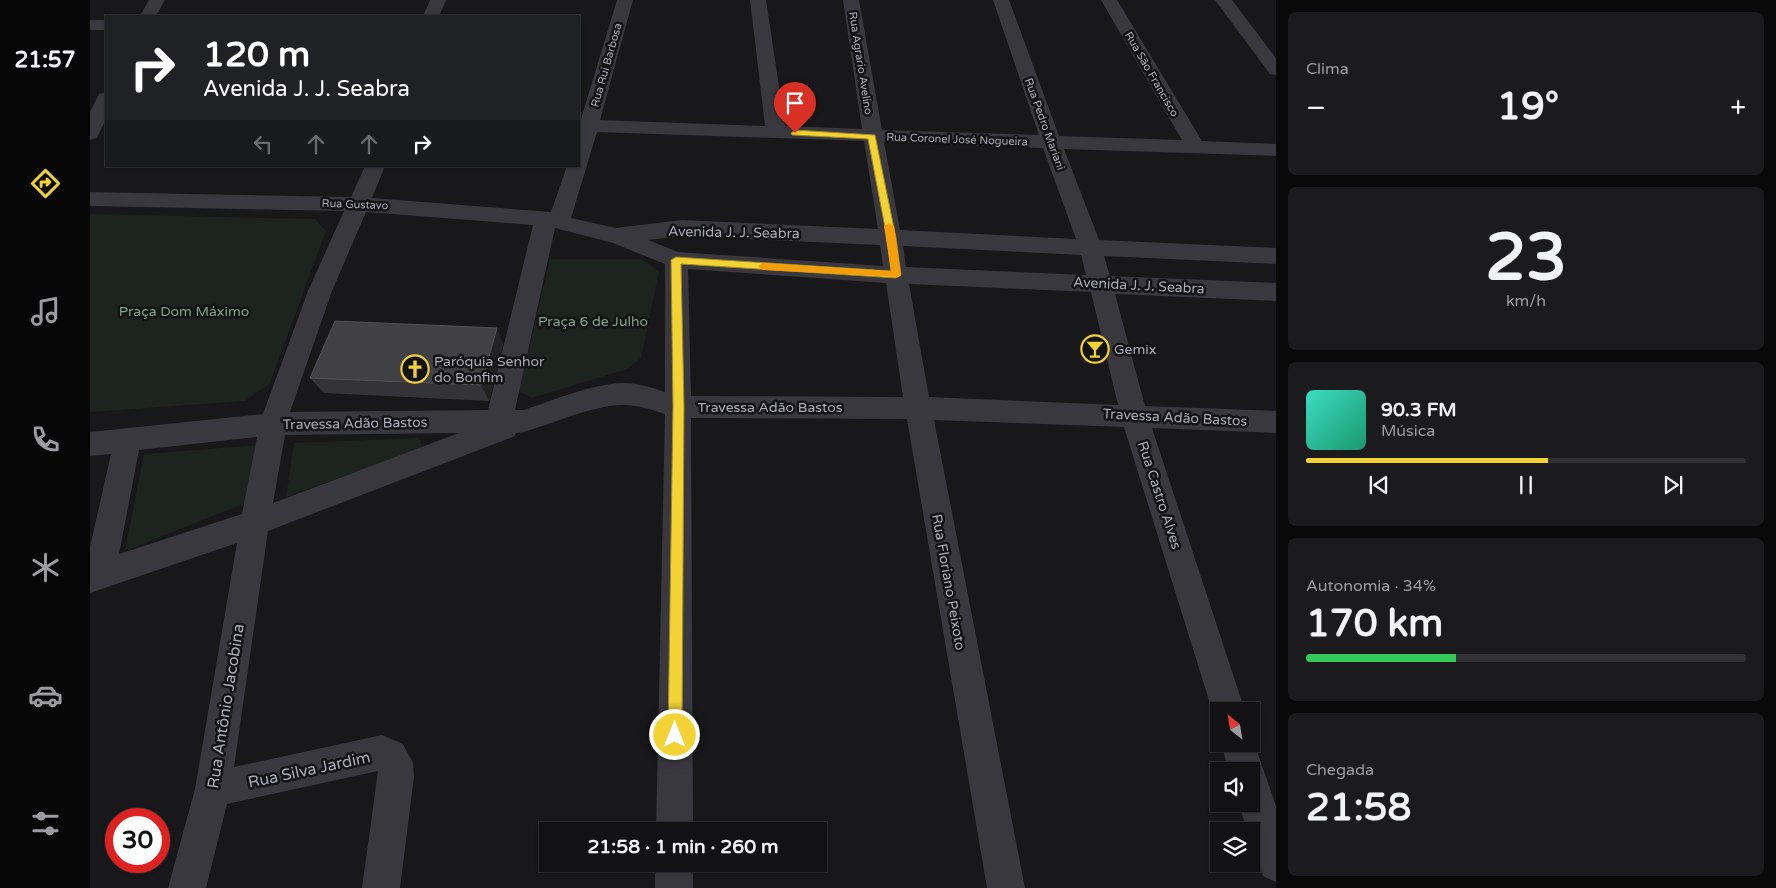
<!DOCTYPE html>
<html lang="pt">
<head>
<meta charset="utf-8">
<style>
	body { margin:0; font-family:"Varela Round",sans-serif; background:#1b1a1c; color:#f1f3f6; height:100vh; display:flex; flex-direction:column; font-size:19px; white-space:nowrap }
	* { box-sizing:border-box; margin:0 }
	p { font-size:16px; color:#9c9da0 }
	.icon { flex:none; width:28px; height:28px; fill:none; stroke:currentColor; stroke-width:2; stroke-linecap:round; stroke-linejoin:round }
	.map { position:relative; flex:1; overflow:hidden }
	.side { display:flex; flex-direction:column; gap:12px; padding:12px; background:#0a090a; width:500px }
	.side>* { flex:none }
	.top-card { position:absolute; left:15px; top:15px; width:475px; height:152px; border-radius:0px; box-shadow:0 1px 4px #0004,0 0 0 1px #313133; background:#202124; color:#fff; overflow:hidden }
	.needle { width:32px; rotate:330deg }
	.buttons { position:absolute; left:1120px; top:702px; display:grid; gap:10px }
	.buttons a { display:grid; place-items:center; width:50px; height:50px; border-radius:0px; background:#121113; box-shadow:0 1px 4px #0004,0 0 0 1px #313133; font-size:25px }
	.speed { position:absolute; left:15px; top:808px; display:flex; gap:10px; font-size:25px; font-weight:700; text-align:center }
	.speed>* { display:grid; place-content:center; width:65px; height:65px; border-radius:50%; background:#121113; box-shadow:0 1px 4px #0004,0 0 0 1px #313133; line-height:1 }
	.speed .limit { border:8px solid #d22; background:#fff; color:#111 }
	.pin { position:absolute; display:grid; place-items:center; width:42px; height:42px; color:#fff; margin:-51px -21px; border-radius:50% 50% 50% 0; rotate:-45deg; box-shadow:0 0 5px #0007 }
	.pin .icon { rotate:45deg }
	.me { position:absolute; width:55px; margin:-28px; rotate:0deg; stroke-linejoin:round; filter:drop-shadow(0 0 4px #0008) }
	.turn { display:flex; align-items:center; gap:18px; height:105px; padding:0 15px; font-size:22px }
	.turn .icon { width:65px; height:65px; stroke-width:2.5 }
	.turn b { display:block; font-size:35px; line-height:42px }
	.lanes { display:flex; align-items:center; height:48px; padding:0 15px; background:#0003; justify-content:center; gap:25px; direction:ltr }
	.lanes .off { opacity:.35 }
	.big { font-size:38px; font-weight:700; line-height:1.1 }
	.side .card { flex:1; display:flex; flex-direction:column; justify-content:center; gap:8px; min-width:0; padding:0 18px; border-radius:8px; background:#1b1a1c }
	.side .dial { align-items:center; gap:0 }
	.dial b { font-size:65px; line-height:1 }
	.song { display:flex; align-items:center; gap:15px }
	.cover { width:60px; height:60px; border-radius:8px; background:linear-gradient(135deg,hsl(170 70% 55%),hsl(160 70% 35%)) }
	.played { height:5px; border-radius:2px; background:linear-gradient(90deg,#f3d236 55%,#313133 55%) }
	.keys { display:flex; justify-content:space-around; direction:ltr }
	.heat { display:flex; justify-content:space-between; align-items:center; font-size:28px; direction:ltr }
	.charge { height:8px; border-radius:4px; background:linear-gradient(90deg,#34c759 34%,#313133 0) }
	.trip { position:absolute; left:449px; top:822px; width:288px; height:50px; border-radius:0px; background:#121113; box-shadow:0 1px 4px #0004,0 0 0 1px #313133; font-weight:700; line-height:50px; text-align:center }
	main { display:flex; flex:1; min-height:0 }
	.menu { display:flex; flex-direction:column; width:90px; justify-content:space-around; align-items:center; background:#070708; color:#9c9da0 }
	.menu .icon { width:35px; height:35px }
	.menu .on { color:#f3d236 }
	.menu b { font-size:22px; color:#f1f3f6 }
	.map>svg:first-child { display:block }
	.green { fill:#1d241f }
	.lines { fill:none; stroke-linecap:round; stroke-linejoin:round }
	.minor { fill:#38383e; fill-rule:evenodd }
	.wall { fill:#343337 }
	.shaded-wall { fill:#232225 }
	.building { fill:#404045; stroke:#515157 }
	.route { fill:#f3d236; stroke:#9e8823 }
	.slow { fill:#f59e0b }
	.labels { text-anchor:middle; stroke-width:5; stroke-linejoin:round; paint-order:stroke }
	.far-street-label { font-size:11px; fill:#a9acb9; stroke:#131214 }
	.street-label { font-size:14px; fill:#a9acb9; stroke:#131214 }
	.park-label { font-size:14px; fill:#80a488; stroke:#131214 }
	.poi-label { font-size:14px; fill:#a9acb9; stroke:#131214; text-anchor:start }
	.near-street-label { font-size:16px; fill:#a9acb9; stroke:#131214 }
</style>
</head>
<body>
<main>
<nav class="menu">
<b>21:57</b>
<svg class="icon on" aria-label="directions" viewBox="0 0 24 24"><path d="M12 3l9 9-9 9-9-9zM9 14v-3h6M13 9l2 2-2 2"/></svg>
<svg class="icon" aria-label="music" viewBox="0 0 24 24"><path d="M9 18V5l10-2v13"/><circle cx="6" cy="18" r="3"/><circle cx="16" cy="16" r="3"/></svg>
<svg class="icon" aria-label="phone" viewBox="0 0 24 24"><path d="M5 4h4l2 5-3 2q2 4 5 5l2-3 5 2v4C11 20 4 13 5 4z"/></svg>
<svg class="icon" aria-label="climate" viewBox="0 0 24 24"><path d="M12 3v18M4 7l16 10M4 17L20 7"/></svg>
<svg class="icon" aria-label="car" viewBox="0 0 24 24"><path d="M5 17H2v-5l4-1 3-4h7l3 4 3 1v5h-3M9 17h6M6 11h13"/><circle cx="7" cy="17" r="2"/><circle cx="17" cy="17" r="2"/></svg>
<svg class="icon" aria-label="filters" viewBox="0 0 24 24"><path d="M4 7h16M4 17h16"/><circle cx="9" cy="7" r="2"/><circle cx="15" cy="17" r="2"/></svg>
</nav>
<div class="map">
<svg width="1186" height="888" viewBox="0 0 1186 888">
	<rect width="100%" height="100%" fill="#181719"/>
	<g class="green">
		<polygon points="2,214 225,219 236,231 180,383 155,401 0,412 0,215"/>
		<polygon points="460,259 551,259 569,271 551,358 537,369 442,398 429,391"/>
		<polygon points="329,438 332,448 196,497 204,443"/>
		<polygon points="170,445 158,502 35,551 54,454"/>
	</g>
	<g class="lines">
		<g class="minor">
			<polygon points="59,0 75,0 66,16 50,16"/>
			<polygon points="340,0 356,0 349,16 333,16"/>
			<path d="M527,0H543L510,120L675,126L660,0H676L695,126L772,129L753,0H769L792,130L949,135L903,0H919L969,136L1092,140L1011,0H1027L1112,141L1186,144V156L974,149L1009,240L1186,248V264L1014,256L1020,276L1186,283V301L1025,294L1055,406L1186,411V433L1062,428L1155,711H1129V724L1126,723L1034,427L844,420L935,888H897L817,419L601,418L603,831H566L575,414C561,409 547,405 532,405C501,406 464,423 434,432L426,433L425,436L178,531L144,767L292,735L313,744L323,763L324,777L310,888H272L288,771L137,804L116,888H78L105,789L147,543L0,593V547L21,454L0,456V432L173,414L218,291L254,211L0,206V192L261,197L275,166H295L282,198L461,212L477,166H489V119H491ZM507,132L774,141L788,229L592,220L526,228L481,218ZM794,142L953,148L986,239L810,230ZM276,212L443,225L398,410L200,412L242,291ZM465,228L523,243L575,264V392C561,387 547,383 533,383C501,384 464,400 434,410H425ZM592,236L790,245L793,266L588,252L558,240ZM813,246L991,255L996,275L816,267ZM598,269L796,283L813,397L601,396ZM819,284L1001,292L1028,405L839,397ZM369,433L183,503L195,435ZM167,437L152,514L29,554L49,450Z"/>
			<polygon points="1125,0 1142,0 1186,58 1186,75 1180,74"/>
			<rect x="0" y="20" width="16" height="10"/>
			<polygon points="16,92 16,119 7,138 0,140 0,112 9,94"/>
			<polygon points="1161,734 1186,806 1186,882 1173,876 1161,844 1161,831 1157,831 1149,804 1161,804 1161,771 1139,771 1131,744 1161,744"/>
			<rect x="565" y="864" width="38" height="24"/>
		</g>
	</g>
	<polygon class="wall" points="413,344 399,401 234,393 220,378"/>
	<polygon class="shaded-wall" points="407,328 413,344 399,401 391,385"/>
	<polygon class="building" points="245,321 407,328 391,385 220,378"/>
	<polygon class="route" points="705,130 785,135 806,238 811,275 806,278 591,264 594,406 592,735 590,740 585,742 580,740 578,735 583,406 581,260 586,257 801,271 797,238 778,139 702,135 701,133"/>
	<polygon class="slow" points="799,223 804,226 811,275 809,277 673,270 668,266 673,263 801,271 794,226"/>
	<defs>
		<g id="bar-ring" transform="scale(1.4375)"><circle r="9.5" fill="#131214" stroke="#f3d236" stroke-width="1.5"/><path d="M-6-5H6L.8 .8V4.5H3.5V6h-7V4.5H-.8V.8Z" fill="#f3d236"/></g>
		<g id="church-ring" transform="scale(1.4375)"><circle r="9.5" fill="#131214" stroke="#f3d236" stroke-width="1.5"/><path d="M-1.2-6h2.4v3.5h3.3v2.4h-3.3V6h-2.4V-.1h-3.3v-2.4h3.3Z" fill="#f3d236"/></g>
	</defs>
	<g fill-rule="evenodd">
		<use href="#bar-ring" x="1005" y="349"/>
		<use href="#church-ring" x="325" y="369"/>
	</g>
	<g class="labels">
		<g class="far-street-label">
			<text transform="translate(771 63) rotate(81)" y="4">Rua Agrario Avelino</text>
			<text transform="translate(516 65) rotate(-74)" y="4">Rua Rui Barbosa</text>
			<text transform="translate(1062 74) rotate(60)" y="4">Rua São Francisco</text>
			<text transform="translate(955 124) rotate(70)" y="4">Rua Pedro Mariani</text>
			<text transform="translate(867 139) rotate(2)" y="4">Rua Coronel José Nogueira</text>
			<text transform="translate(265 204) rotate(2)" y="4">Rua Gustavo</text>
		</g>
		<g class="street-label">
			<text transform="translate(644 232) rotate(1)" y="5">Avenida J. J. Seabra</text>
			<text transform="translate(1049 285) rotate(3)" y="5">Avenida J. J. Seabra</text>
			<text x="680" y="412">Travessa Adão Bastos</text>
			<text transform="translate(1085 417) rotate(3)" y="5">Travessa Adão Bastos</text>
			<text transform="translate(265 423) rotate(-1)" y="5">Travessa Adão Bastos</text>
			<text transform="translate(1070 495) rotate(72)" y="5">Rua Castro Alves</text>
			<text transform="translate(859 582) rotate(80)" y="5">Rua Floriano Peixoto</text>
		</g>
		<g class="park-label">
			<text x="94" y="316">Praça Dom Máximo</text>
			<text x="503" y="326">Praça 6 de Julho</text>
		</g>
		<g class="poi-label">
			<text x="1024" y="354">Gemix</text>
			<text x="344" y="366">Paróquia Senhor<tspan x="344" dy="16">do Bonfim</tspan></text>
		</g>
		<g class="near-street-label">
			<text transform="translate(135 706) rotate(-81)" y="6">Rua Antônio Jacobina</text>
			<text transform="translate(219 769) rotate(-12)" y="6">Rua Silva Jardim</text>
		</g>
	</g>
</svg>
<div class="buttons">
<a><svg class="needle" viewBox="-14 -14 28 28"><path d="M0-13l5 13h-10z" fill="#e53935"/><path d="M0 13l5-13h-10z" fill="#9c9da0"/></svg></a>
<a><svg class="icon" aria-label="sound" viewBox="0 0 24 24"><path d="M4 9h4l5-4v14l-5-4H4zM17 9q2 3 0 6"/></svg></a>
<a><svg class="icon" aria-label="layers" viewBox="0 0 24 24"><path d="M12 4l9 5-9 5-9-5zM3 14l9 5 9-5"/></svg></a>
</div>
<div class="speed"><div class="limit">30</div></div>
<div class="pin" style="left:705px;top:133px;background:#d93025"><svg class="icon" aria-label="arrive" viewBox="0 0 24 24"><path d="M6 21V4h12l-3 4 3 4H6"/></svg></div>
<svg class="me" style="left:585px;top:735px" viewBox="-20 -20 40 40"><circle r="17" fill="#f3d236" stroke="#fff" stroke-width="3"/><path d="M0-11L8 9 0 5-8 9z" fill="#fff"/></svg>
<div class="trip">21:58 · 1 min · 260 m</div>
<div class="top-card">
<div class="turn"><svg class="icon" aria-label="right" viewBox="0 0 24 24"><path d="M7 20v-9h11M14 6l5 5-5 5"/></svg><div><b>120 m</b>Avenida J. J. Seabra</div></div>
<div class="lanes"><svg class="icon off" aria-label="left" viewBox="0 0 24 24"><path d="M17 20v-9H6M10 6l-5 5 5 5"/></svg><svg class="icon off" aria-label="ahead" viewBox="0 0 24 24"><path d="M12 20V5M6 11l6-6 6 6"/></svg><svg class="icon off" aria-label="ahead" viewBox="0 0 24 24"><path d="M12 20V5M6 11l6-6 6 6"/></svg><svg class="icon" aria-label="right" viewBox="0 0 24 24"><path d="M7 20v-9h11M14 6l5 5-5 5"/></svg></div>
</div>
</div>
<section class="side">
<div class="card"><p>Clima</p>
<div class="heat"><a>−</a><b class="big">19°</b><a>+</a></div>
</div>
<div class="card dial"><b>23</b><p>km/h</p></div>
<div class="card">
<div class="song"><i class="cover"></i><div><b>90.3 FM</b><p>Música</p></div></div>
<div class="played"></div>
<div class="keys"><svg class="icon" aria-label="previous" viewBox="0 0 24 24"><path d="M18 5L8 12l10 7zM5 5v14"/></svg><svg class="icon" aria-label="pause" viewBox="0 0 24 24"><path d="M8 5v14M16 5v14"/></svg><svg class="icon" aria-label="next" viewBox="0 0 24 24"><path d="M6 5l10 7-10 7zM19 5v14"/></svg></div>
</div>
<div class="card"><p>Autonomia · 34%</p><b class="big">170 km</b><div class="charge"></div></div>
<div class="card"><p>Chegada</p><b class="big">21:58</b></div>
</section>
</main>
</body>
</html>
